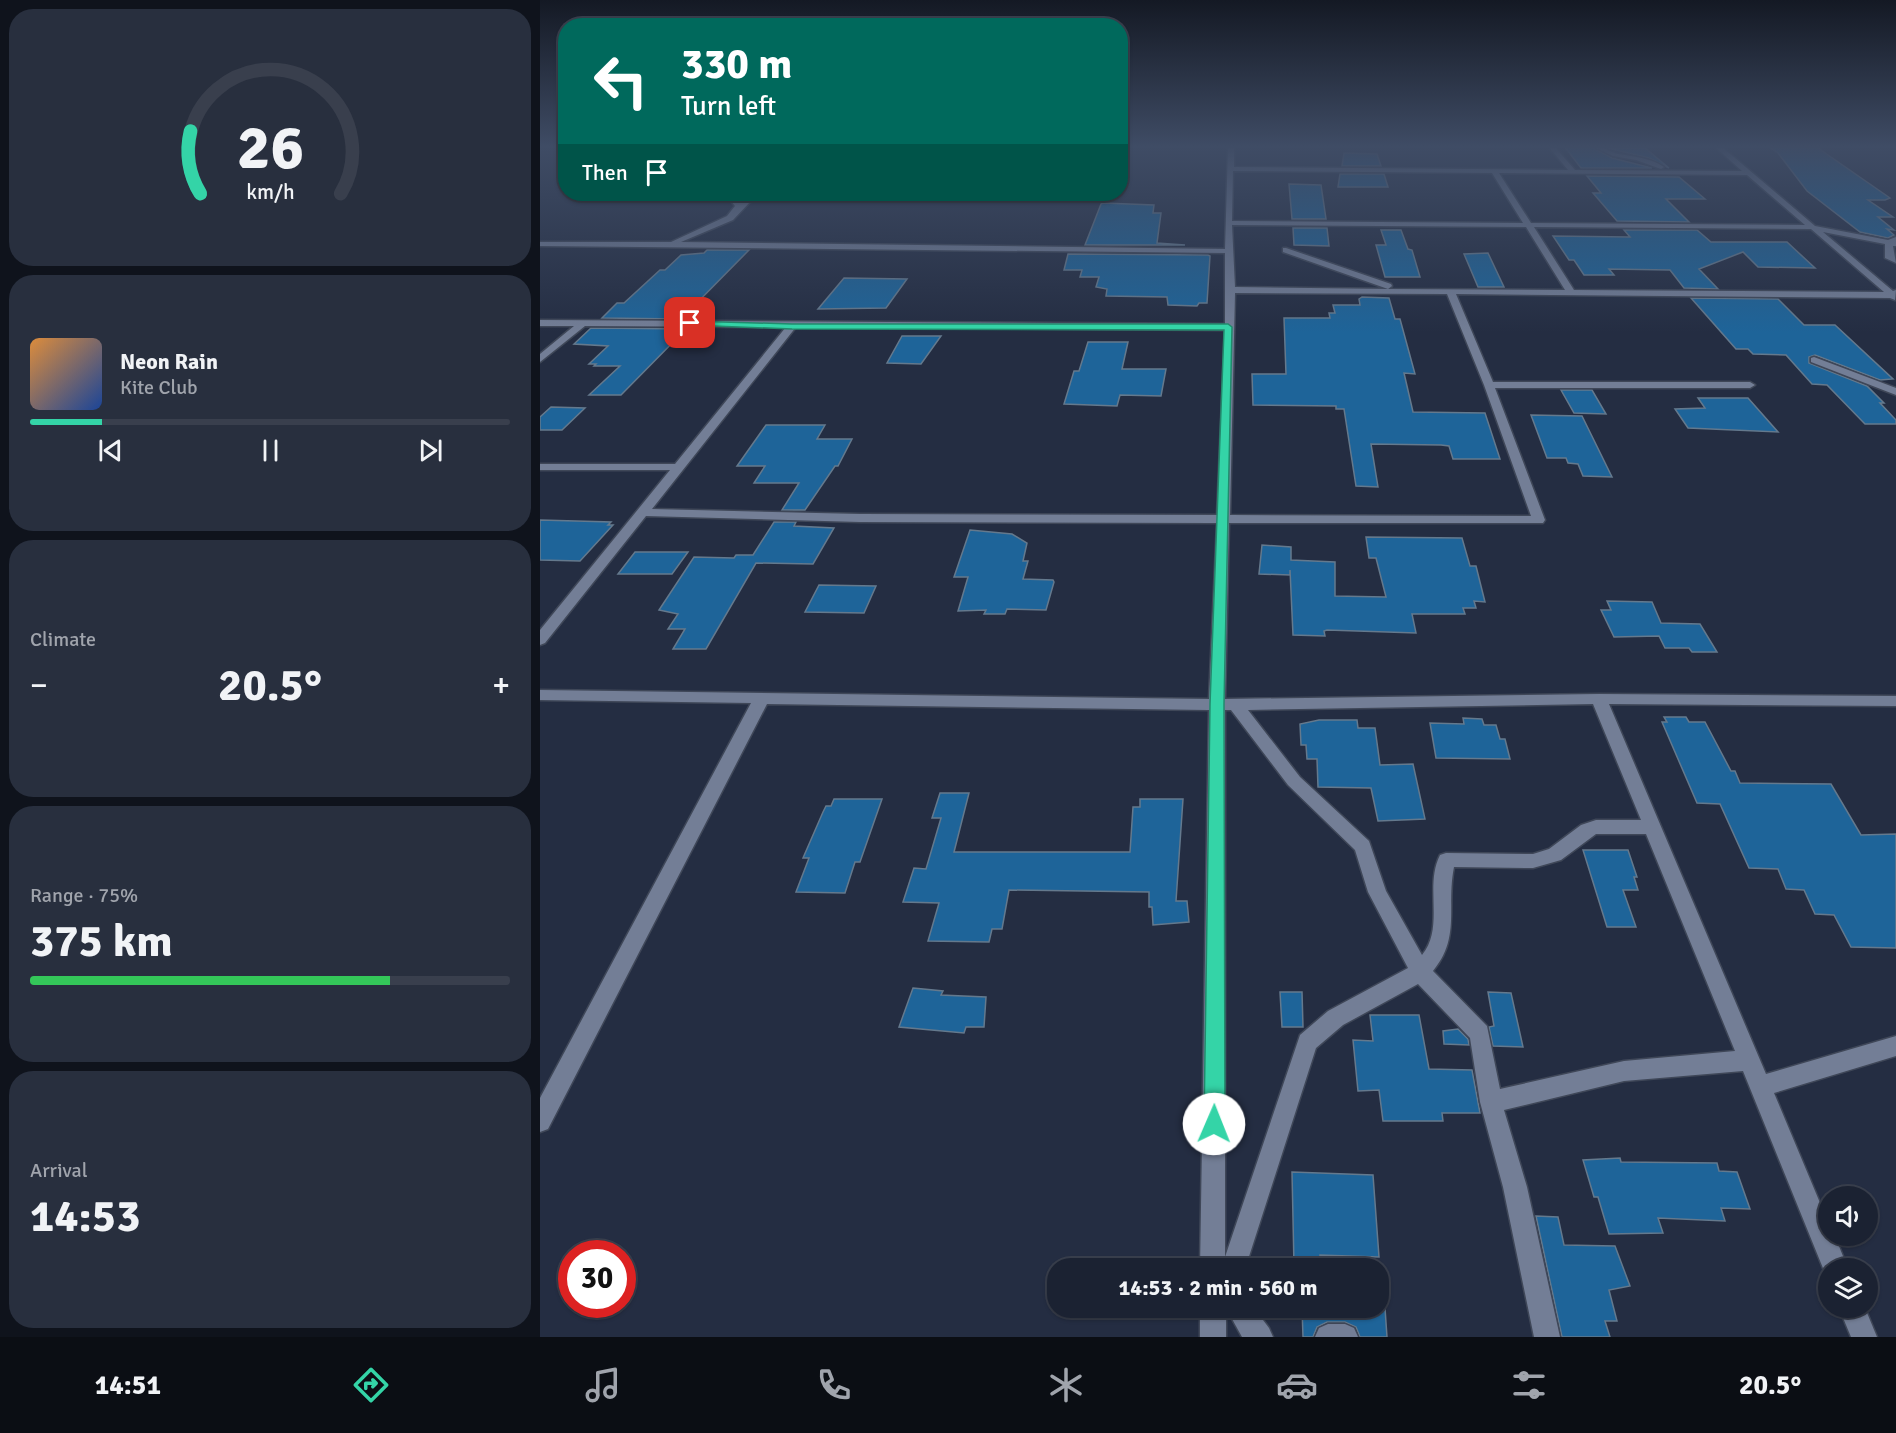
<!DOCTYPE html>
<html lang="en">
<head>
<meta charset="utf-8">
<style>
	body { margin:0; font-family:Signika,sans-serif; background:#282f3e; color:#f1f3f6; height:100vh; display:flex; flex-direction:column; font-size:22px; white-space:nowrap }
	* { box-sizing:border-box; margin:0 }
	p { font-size:20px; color:#a0a4ac }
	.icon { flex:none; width:33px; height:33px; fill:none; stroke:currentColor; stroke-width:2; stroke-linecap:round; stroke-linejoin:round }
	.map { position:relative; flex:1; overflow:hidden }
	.details { display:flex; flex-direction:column; gap:9px; padding:9px; background:#0f131c; width:540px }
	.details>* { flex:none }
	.hud { position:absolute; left:18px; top:18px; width:570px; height:183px; border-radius:24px; box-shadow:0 2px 4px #0004,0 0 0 2px #393f4d; background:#00695c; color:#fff; overflow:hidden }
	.controls { position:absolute; left:1278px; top:1186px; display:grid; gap:12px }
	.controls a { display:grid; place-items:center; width:60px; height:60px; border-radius:50%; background:#1b2232; box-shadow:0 2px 4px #0004,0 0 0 2px #393f4d; font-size:30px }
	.speed { position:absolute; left:18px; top:1240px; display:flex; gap:12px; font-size:30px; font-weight:700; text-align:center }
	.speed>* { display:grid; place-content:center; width:78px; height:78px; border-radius:50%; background:#1b2232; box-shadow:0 2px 4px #0004,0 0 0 2px #393f4d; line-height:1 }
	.speed .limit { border:9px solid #d22; background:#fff; color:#111 }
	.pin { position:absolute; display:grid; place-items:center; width:51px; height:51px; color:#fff; margin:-26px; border-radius:12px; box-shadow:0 3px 9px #0006 }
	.me { position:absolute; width:66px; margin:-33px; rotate:1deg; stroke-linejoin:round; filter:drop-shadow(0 0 4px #0008) }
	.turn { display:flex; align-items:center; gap:21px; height:126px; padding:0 24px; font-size:27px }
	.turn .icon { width:78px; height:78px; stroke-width:2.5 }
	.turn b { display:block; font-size:42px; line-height:51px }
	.then { display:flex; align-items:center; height:57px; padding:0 24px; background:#0003; gap:12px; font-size:22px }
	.big { font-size:45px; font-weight:700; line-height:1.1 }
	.details .tile { flex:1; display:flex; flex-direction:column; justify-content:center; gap:9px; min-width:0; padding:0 21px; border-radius:24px; background:#282f3e }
	.details .dial { align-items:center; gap:0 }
	.dial svg { height:156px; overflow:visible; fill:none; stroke:#393f4d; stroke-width:7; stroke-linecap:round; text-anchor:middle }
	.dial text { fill:#f1f3f6; stroke:none }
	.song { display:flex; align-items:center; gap:18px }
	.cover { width:72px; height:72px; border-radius:9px; background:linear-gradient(135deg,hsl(30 70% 55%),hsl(220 70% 35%)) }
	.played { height:6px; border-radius:3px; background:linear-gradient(90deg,#34d4a7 15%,#393f4d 15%) }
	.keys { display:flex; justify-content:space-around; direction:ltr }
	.heat { display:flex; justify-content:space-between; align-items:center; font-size:33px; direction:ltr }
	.charge { height:9px; border-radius:4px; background:linear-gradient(90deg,#34c759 75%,#393f4d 0) }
	.trip { position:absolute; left:507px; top:1258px; width:342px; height:60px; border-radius:24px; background:#1b2232; box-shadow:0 2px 4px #0004,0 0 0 2px #393f4d; font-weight:700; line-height:60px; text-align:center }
	.tab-bar { display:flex; height:96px; justify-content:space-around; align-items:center; background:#0b0e14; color:#a0a4ac }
	.tab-bar .icon { width:42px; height:42px }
	.tab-bar .current { color:#34d4a7 }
	.tab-bar b { font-size:27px; color:#f1f3f6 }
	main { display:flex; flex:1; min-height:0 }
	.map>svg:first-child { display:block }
	.building { fill:#1e6499; stroke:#64798d; stroke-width:1.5 }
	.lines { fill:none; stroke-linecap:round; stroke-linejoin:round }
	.minor-casing { stroke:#3f4758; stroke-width:3 }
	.minor { fill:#737e96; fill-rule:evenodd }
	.route { fill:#34d4a7; stroke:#228a6d; stroke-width:1.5 }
</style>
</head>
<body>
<main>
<section class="details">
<div class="tile dial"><svg viewBox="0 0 100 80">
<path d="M14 69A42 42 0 1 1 86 69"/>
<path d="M14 69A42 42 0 0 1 9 37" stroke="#34d4a7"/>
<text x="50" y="56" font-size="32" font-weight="700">26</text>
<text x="50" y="72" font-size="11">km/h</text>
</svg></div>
<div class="tile">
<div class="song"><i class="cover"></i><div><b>Neon Rain</b><p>Kite Club</p></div></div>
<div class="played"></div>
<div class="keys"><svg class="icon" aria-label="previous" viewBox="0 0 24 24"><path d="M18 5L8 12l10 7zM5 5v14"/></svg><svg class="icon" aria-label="pause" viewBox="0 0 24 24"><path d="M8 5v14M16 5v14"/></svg><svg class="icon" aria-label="next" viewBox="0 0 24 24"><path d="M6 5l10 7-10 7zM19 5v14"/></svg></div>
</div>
<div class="tile"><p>Climate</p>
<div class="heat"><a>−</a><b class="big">20.5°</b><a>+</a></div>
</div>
<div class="tile"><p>Range · 75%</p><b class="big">375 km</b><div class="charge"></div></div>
<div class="tile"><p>Arrival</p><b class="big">14:53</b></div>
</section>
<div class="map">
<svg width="1356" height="1337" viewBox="0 0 1356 1337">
	<rect width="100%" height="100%" fill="#242d42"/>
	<g class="building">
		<polygon points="1024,146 1050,146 1072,158 1112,168 1041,168"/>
		<polygon points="1228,146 1275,146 1350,198 1345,200 1328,200 1353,217 1338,217 1354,230 1347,229 1354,235 1348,238 1320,232 1267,191 1238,153"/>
		<polygon points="1068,148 1105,148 1129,168 1109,158"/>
		<polygon points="804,153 837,154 841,166 802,166"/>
		<polygon points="800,174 844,174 848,187 798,187"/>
		<polygon points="1047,176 1139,177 1165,199 1126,199 1149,222 1077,221 1053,193 1061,193"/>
		<polygon points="749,184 781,185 786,219 752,219"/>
		<polygon points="563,203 614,205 613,213 621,213 617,243 645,245 545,245 561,204"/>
		<polygon points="753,228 787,228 789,246 754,245"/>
		<polygon points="841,230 861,230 868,249 872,250 880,277 845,277 836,245 846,245"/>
		<polygon points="1084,230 1157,230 1171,242 1247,242 1275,268 1218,267 1203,252 1159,269 1178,289 1144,288 1130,270 1069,269 1074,275 1044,275 1034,260 1029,260 1013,236 1090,237"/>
		<polygon points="167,250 209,250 141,319 62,318 77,303 84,303 120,270 125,270 141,255 164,253"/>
		<polygon points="948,253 964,287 938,287 924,254"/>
		<polygon points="528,254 668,255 670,256 667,303 659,303 657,306 628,305 627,297 566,296 567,289 556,287 559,277 540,277 542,270 524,270"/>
		<polygon points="304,278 367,279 346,308 278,309"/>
		<polygon points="822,297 849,298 855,319 860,319 875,374 864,373 873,412 945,413 960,459 913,459 909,446 901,445 831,444 838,487 816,486 804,409 796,409 796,406 713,405 712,374 746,374 744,318 790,318 789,313 795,313 793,305 820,305 819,299"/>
		<polygon points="1151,298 1238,299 1264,325 1295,325 1353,379 1340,380 1275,355 1269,357 1269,363 1327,386 1344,403 1340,403 1356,420 1356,424 1325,424 1287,385 1272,384 1246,355 1213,354 1208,349 1196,349"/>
		<polygon points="51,328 146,329 81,395 49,395 80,366 54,366 56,364 49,364 68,346 34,344"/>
		<polygon points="362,336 401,336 381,364 347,363"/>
		<polygon points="548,342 588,342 582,369 626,369 621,396 580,395 577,406 524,404 534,371 539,371"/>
		<polygon points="1021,390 1052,390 1066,414 1034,413"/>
		<polygon points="1158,398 1208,398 1238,432 1148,428 1135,409 1165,408"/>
		<polygon points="11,407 45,408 22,430 0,430 0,417"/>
		<polygon points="991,415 1042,416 1072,477 1043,476 1038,464 1028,463 1026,458 1007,458"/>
		<polygon points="226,425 285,425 277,439 312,439 298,466 295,466 265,510 242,510 259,483 214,483 225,466 197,466"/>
		<polygon points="0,520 71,522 68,525 73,525 40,561 0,560"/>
		<polygon points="234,522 256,522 254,526 294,528 273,564 216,563 166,649 133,649 145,629 128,629 138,614 119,610 154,557 194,558 196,555 213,555"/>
		<polygon points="430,530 472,534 487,543 483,561 488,561 483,579 513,580 514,582 506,610 467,609 465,614 444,614 446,610 418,611 428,577 414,577"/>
		<polygon points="826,537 922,538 930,566 936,566 945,602 934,601 936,608 923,608 925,614 872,614 876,633 787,630 784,631 785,636 753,635 750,570 750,575 719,574 722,545 751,547 751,560 795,562 795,596 846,597 836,558 829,558"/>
		<polygon points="95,552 148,552 132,574 78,574"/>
		<polygon points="279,585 336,586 324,613 265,612"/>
		<polygon points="1067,601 1112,602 1121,623 1160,624 1177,652 1152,652 1149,648 1125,648 1119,636 1074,637 1061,610 1071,610"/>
		<polygon points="1124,717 1146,717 1149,722 1165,722 1191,771 1195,771 1200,783 1291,784 1321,835 1356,834 1356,948 1311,947 1294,915 1275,914 1264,890 1246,889 1238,869 1209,868 1180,804 1157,803 1122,722 1127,722"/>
		<polygon points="923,718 942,719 944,725 956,725 960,739 965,739 970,759 896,758 890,723 924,724"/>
		<polygon points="779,720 817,720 818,728 835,728 840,765 873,764 885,819 838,821 831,788 778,787 777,759 767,759 766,745 761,745 760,724"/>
		<polygon points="400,793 429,793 414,852 590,852 593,807 600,807 600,799 643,799 636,901 647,901 649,922 613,925 612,907 609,907 609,892 469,890 462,929 452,929 449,942 388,941 399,903 363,902 374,868 386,869 401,818 392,818"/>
		<polygon points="294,799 342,799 320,862 315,862 305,893 256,892 269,858 263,858 283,812 286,806 291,806"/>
		<polygon points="1043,850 1088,850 1097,877 1094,877 1098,890 1083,890 1096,927 1067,927"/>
		<polygon points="373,988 403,991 401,995 446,997 444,1027 426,1027 424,1033 359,1027"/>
		<polygon points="740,992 762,992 763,1027 742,1027"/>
		<polygon points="948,992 971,993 983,1047 953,1046 949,1027 954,1026"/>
		<polygon points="830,1015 879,1015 889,1069 932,1070 940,1113 902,1113 903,1121 843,1121 839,1090 818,1091 813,1040 833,1041"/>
		<polygon points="918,1029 928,1039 929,1045 904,1044 903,1031"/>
		<polygon points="1080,1158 1081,1162 1177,1163 1179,1171 1197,1172 1210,1209 1181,1208 1185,1221 1118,1218 1123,1233 1069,1234 1058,1197 1054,1197 1043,1160"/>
		<polygon points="752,1172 833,1175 839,1257 780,1255 780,1267 754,1266"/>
		<polygon points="996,1216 1018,1217 1024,1245 1075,1246 1090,1286 1069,1290 1077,1321 1065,1321 1070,1337 1022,1337"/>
		<polygon points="762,1308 845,1308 847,1337 820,1337 816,1327 805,1322 787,1322 777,1327 773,1337 763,1337"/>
	</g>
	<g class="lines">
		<g class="minor-casing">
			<g id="minor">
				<path d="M688,146H694V167L1028,170L1008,146H1014L1035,170L1202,171L1174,146H1181L1275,226L1348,240L1356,237V246H1353L1356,263L1345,258V244L1283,232L1353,291L1356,290L1355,300L1350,298L916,294L953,382H1210L1215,385L1210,388H955L1005,520L1003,523H689L685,699L1059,694L1356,696V706L1069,704L1226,1074L1356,1036V1056L1234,1093L1288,1222V1236H1295L1308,1269H1288L1287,1278L1203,1071L1084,1081L964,1110L987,1187L1020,1337H994L963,1187L940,1102L930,1038L878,984L803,1025L776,1048L705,1269H660L669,710L227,704L8,1129L0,1132V1098L211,703L0,700V690L669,699L677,523L320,522L106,516L5,643L0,645V630L130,470H0V464H135L246,327L45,326L0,362V354L34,326H0V320L685,324V253L0,246V242H131L187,216L195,206L185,194H192L200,201L218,194H242L210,202L193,220L141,242L685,249ZM693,171L952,173L983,223L692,221ZM959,173L1207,175L1265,225L991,223ZM692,225L986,227L1025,290L848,289L852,286L851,284L746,248H743V252L848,289L695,287ZM994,227L1271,229L1344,292L1034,290ZM695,293L907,294L944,385L991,516L690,515ZM256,327L685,330L677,515L320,514L112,509ZM1053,704L1101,820H1056L1041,825L1009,849L993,854L906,853L900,855C884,886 905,927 882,955L846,891L829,841L760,777L708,710ZM685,710H691L748,785L815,850L828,892L868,968L788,1011L760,1035L685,1257ZM1056,834H1106L1195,1051L1084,1061L960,1089L947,1026L893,971C921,937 906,907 914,867L993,868L1021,860Z"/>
				<path d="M1052,146C1062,145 1069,152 1079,154C1095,157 1111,158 1124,167L1121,169L1096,160L1073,156Z"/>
				<polygon points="1274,357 1356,388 1356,395 1271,362 1271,358"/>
				<rect x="660" y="1308" width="26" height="29"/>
				<polygon points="686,1308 714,1308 729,1328 733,1337 702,1337"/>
				<polygon points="1299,1308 1325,1308 1337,1337 1311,1337"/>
				<polygon points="788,1324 805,1324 814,1328 818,1337 775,1337 779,1328"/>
			</g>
		</g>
		<use href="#minor" class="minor"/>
	</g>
	<linearGradient id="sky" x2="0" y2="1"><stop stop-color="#141924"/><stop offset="0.44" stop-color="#3f4c65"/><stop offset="1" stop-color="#3f4c65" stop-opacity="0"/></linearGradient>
	<rect width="1356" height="333" fill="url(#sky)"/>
	<polygon class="route" points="150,321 252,324 688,324 692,327 684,704 685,1124 682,1131 674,1134 667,1131 664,1124 670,704 684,330 252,329 147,325 146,323"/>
</svg>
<div class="controls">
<a><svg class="icon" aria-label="sound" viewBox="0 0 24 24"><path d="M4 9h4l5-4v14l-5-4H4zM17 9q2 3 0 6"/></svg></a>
<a><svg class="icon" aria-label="layers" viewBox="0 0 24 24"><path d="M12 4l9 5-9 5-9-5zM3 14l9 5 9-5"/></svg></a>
</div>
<div class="speed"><div class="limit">30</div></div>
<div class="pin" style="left:150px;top:323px;background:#d93025"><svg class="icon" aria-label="arrive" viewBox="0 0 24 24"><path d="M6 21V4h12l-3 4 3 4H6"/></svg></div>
<svg class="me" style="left:674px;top:1124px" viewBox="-20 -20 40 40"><circle r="19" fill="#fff"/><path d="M0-13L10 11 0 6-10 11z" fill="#34d4a7"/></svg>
<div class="trip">14:53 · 2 min · 560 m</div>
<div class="hud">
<div class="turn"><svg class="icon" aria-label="left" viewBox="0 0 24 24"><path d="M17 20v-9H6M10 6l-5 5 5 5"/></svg><div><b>330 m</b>Turn left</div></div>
<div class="then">Then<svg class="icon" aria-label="arrive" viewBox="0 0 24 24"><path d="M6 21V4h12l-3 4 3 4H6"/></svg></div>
</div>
</div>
</main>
<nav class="tab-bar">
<b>14:51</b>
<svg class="icon current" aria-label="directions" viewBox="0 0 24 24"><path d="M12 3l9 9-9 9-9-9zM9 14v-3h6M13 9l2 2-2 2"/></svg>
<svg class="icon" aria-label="music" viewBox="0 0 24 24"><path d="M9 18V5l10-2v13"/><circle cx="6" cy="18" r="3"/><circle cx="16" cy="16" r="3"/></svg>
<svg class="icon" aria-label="phone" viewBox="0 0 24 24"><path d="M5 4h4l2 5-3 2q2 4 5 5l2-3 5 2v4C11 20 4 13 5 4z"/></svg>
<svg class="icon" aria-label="climate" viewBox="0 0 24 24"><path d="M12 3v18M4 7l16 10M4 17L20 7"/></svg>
<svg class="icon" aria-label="car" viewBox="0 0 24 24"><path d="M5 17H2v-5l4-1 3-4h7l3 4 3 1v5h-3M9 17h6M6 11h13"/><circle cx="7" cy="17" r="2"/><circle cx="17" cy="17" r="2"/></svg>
<svg class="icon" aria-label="filters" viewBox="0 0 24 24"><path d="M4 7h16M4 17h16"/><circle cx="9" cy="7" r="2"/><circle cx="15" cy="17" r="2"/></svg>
<b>20.5°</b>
</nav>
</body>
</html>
